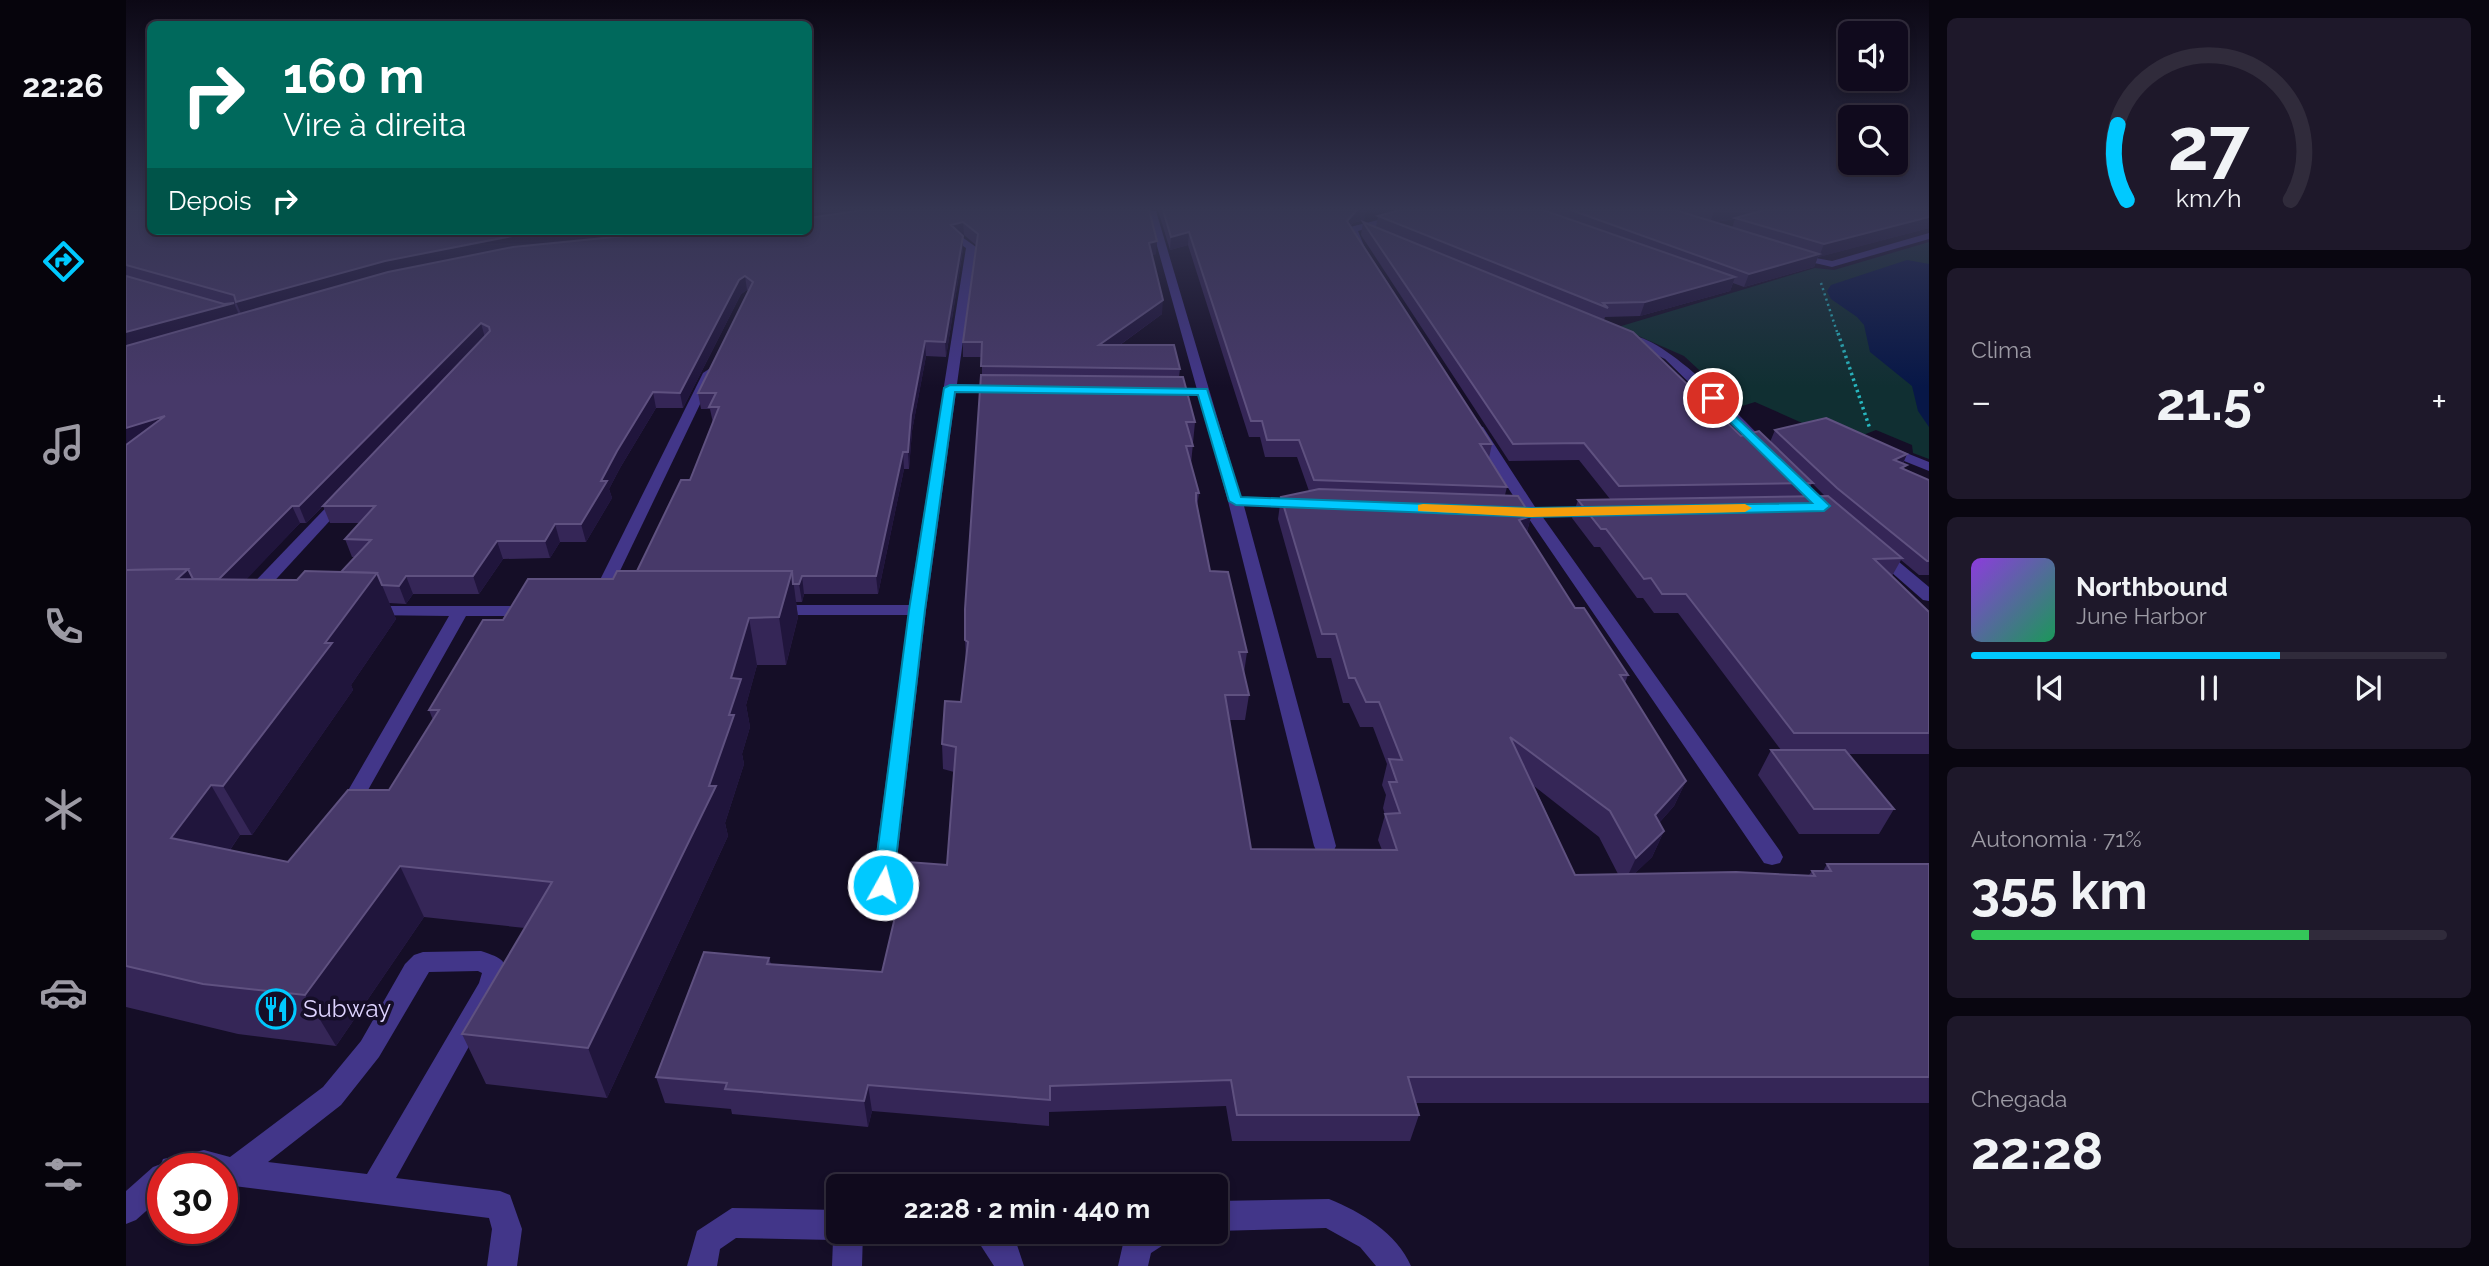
<!DOCTYPE html>
<html lang="pt">
<head>
<meta charset="utf-8">
<style>
	body { margin:0; font-family:Raleway,sans-serif; background:#1e182a; color:#f1f3f6; height:100vh; display:flex; flex-direction:column; font-size:26px; white-space:nowrap }
	* { box-sizing:border-box; margin:0 }
	p { font-size:23px; color:#9c9aa4 }
	.icon { flex:none; width:38px; height:38px; fill:none; stroke:currentColor; stroke-width:2; stroke-linecap:round; stroke-linejoin:round }
	.map { position:relative; flex:1; overflow:hidden }
	.sheet { display:flex; flex-direction:column; gap:18px; padding:18px; background:#090610; width:560px }
	.sheet>* { flex:none }
	.hud { position:absolute; left:21px; top:21px; width:665px; height:214px; border-radius:10px; box-shadow:0 4px 10px #0003,0 0 0 2px #302b3b; background:#00695c; color:#fff; overflow:hidden }
	.tools { position:absolute; left:1712px; top:21px; display:grid; gap:14px }
	.tools a { display:grid; place-items:center; width:70px; height:70px; border-radius:10px; background:#100a1d; box-shadow:0 4px 10px #0003,0 0 0 2px #302b3b; font-size:35px }
	.speed { position:absolute; left:21px; top:1153px; display:flex; gap:14px; font-size:35px; font-weight:700; text-align:center }
	.speed>* { display:grid; place-content:center; width:91px; height:91px; border-radius:50%; background:#100a1d; box-shadow:0 4px 10px #0003,0 0 0 2px #302b3b; line-height:1 }
	.speed .limit { border:10px solid #d22; background:#fff; color:#111 }
	.pin { position:absolute; display:grid; place-items:center; width:60px; height:60px; color:#fff; margin:-30px; border:4px solid #fff; border-radius:50%; box-shadow:0 2px 7px #0007 }
	.me { position:absolute; width:77px; margin:-38px; rotate:7deg; stroke-linejoin:round; filter:drop-shadow(0 0 5px #0008) }
	.turn { display:flex; align-items:center; gap:24px; height:147px; padding:0 21px; font-size:32px }
	.turn .icon { width:91px; height:91px; stroke-width:2.5 }
	.turn b { display:block; font-size:49px; line-height:60px }
	.then { display:flex; align-items:center; height:66px; padding:0 21px; background:#0003; gap:14px; font-size:26px }
	.big { font-size:52px; font-weight:700; line-height:1.1 }
	.sheet .widget { flex:1; display:flex; flex-direction:column; justify-content:center; gap:10px; min-width:0; padding:0 24px; border-radius:10px; background:#1e182a }
	.sheet .dial { align-items:center; gap:0 }
	.dial svg { height:182px; overflow:visible; fill:none; stroke:#302b3b; stroke-width:7; stroke-linecap:round; text-anchor:middle }
	.dial text { fill:#f1f3f6; stroke:none }
	.song { display:flex; align-items:center; gap:21px }
	.cover { width:84px; height:84px; border-radius:10px; background:linear-gradient(135deg,hsl(270 70% 55%),hsl(150 70% 35%)) }
	.played { height:7px; border-radius:4px; background:linear-gradient(90deg,#00c9ff 65%,#302b3b 65%) }
	.keys { display:flex; justify-content:space-around; direction:ltr }
	.heat { display:flex; justify-content:space-between; align-items:center; font-size:38px; direction:ltr }
	.charge { height:10px; border-radius:5px; background:linear-gradient(90deg,#34c759 71%,#302b3b 0) }
	.trip { position:absolute; left:700px; top:1174px; width:402px; height:70px; border-radius:10px; background:#100a1d; box-shadow:0 4px 10px #0003,0 0 0 2px #302b3b; font-weight:700; line-height:70px; text-align:center }
	main { display:flex; flex:1; min-height:0 }
	.menu { display:flex; flex-direction:column; width:126px; justify-content:space-around; align-items:center; background:#06040c; color:#9c9aa4 }
	.menu .icon { width:49px; height:49px }
	.menu .selected { color:#00c9ff }
	.menu b { font-size:32px; color:#f1f3f6 }
	.map>svg:first-child { display:block }
	.green { fill:#102f32 }
	.water { fill:#071747 }
	.lines { fill:none; stroke-linecap:round; stroke-linejoin:round }
	.path-far1 { stroke:#27b8c0; stroke-width:2.5; stroke-dasharray:2 3.5; stroke-linecap:butt }
	.path { stroke:#27b8c0; stroke-width:3.5; stroke-dasharray:2.5 3.5; stroke-linecap:butt }
	.lane { fill:#423689; fill-rule:evenodd }
	.street { fill:#423689; fill-rule:evenodd }
	.wall { fill:#352657; fill-rule:evenodd }
	.shaded-wall { fill:#20153c }
	.building { fill:#473969; stroke:#5f5180; stroke-width:2 }
	.route { fill:#00c9ff; stroke:#0083a6; stroke-width:2 }
	.slow { fill:#f59e0b }
	.labels { text-anchor:middle; stroke-width:7; stroke-linejoin:round; paint-order:stroke }
	.near-poi-label { font-size:24px; fill:#ded4ff; stroke:#150e27; text-anchor:start }
</style>
</head>
<body>
<main>
<nav class="menu">
<b>22:26</b>
<svg class="icon selected" aria-label="directions" viewBox="0 0 24 24"><path d="M12 3l9 9-9 9-9-9zM9 14v-3h6M13 9l2 2-2 2"/></svg>
<svg class="icon" aria-label="music" viewBox="0 0 24 24"><path d="M9 18V5l10-2v13"/><circle cx="6" cy="18" r="3"/><circle cx="16" cy="16" r="3"/></svg>
<svg class="icon" aria-label="phone" viewBox="0 0 24 24"><path d="M5 4h4l2 5-3 2q2 4 5 5l2-3 5 2v4C11 20 4 13 5 4z"/></svg>
<svg class="icon" aria-label="climate" viewBox="0 0 24 24"><path d="M12 3v18M4 7l16 10M4 17L20 7"/></svg>
<svg class="icon" aria-label="car" viewBox="0 0 24 24"><path d="M5 17H2v-5l4-1 3-4h7l3 4 3 1v5h-3M9 17h6M6 11h13"/><circle cx="7" cy="17" r="2"/><circle cx="17" cy="17" r="2"/></svg>
<svg class="icon" aria-label="filters" viewBox="0 0 24 24"><path d="M4 7h16M4 17h16"/><circle cx="9" cy="7" r="2"/><circle cx="15" cy="17" r="2"/></svg>
</nav>
<div class="map">
<svg width="1803" height="1266" viewBox="0 0 1803 1266">
	<rect width="100%" height="100%" fill="#150e27"/>
	<polygon class="green" points="1803,242 1803,459 1787,453 1786,445 1750,430 1719,442 1629,402 1613,407 1558,356 1492,327 1689,268 1708,270"/>
	<polygon class="water" points="1781,260 1803,264 1803,427 1792,411 1786,386 1744,352 1738,325 1731,317 1705,299 1701,291 1705,285"/>
	<g class="lines">
		<polyline class="path-far1" points="1695,283 1712,335"/>
		<polyline class="path" points="1712,333 1744,429"/>
		<g class="lane">
			<path d="M355,951C378,959 383,960 377,985L270,1178L374,1191L384,1195L396,1229L391,1266H361L366,1229L363,1218L108,1186L96,1183V1169H37V1196L10,1220L0,1224V1191L27,1167L35,1164L37,1159L78,1150L104,1157L197,1087L235,1041L279,964L288,955L297,952ZM352,971L356,973L353,983L241,1174L142,1162L215,1105L253,1057L303,972Z"/>
			<path d="M1203,1199C1235,1212 1271,1233 1285,1266H1250L1234,1247L1200,1228L1090,1231V1201Z"/>
			<polygon points="606,1208 712,1210 712,1232 737,1232 736,1266 706,1266 707,1240 610,1238 594,1249 591,1266 561,1266 571,1231"/>
			<polygon points="846,1232 881,1232 889,1239 898,1266 868,1266"/>
			<polygon points="1004,1232 1047,1232 1042,1242 1025,1253 1022,1266 992,1266 997,1244"/>
		</g>
		<g class="street">
			<polygon points="1021,210 1030,211 1115,497 1176,499 1183,503 1176,507 1118,506 1210,846 1207,852 1199,854 1191,852 1188,846 1102,501"/>
			<polygon points="1292,210 1308,210 1232,231 1241,253 1233,253 1223,237 1224,227"/>
			<polygon points="1803,233 1803,239 1706,267 1663,257 1668,254 1706,261"/>
			<polygon points="830,237 836,237 850,247 831,384 876,385 882,389 876,393 830,392 800,610 768,885 765,891 757,894 749,891 746,885 782,615 647,615 638,610 647,605 783,605 840,248 830,241"/>
			<path d="M1497,335C1535,329 1617,420 1645,447V453H1635L1539,359L1497,339Z"/>
			<polygon points="583,369 589,373 480,600 478,604 466,604 464,600 577,373"/>
			<polygon points="1352,426 1357,427 1409,507 1475,508 1478,511 1470,516 1416,516 1654,851 1657,857 1654,863 1646,865 1638,863 1401,516 1391,515 1388,512 1395,508 1345,430"/>
			<polygon points="1758,444 1803,462 1803,471 1753,451 1751,448"/>
			<polygon points="217,494 224,498 222,501 130,601 118,601 116,597 118,593 212,495"/>
			<polygon points="1754,549 1760,551 1803,587 1803,601 1797,600 1748,557 1746,554"/>
			<polygon points="245,606 406,606 415,611 406,616 340,616 233,806 226,808 219,806 216,801 323,616 239,615 236,611 239,607"/>
		</g>
	</g>
	<g class="wall">
		<path d="M0,210L24,231H682L1023,210L1030,254L1026,255L1036,314L994,345L1054,369L1053,377L1069,422L1065,464L1073,493L1071,507L1084,571L1121,652L1118,673L1123,695L1119,720H1103L1125,849L1256,850L1252,840L1259,815L1257,808L1260,795L1256,785L1261,764L1247,727H1234L1223,703H1217L1205,658H1191L1152,519L1155,497L1183,491L1171,457H1139L1134,437H1123L1062,245L1044,250L1032,210H1240L1238,220L1227,223L1225,226L1366,444L1363,458L1381,487L1379,495L1405,516L1401,532L1449,608L1502,675L1499,683L1560,781L1548,806L1533,823L1538,831L1526,857L1508,874L1683,875L1686,871H1697L1701,864H1803V1103H1290L1293,1115L1284,1141H1106L1100,1106L923,1112V1126L746,1111L742,1127L606,1114L605,1109L539,1103L530,1077L643,958L645,964L756,972L821,865L828,772L817,769L816,744L835,702L840,660L839,640L856,375V357H837V342L851,246L838,235H836L837,249L820,357L800,356L786,431L783,469H778L752,594H678L676,602H670L672,617L660,665H631L620,705L624,727L616,754L618,764L599,823L602,836L481,1098L360,1084L336,1034L399,928L298,917L210,1046L112,1034L0,1007ZM621,290L623,291L572,393L575,409H584L587,423L564,480L511,571L377,620L303,710L307,720L263,790L162,862L104,850L114,835H126L227,690L225,685L270,619L263,603L280,604L287,594H353L377,559L424,558L434,542H460L486,498L483,489L494,468L530,408H557L615,294ZM197,506L204,523H233L219,539L226,557H229L215,572L171,580L120,579L174,523H180ZM1408,786L1473,837L1492,874L1449,875Z"/>
		<path d="M1274,210H1803V228L1692,257L1688,267L1618,287L1607,283L1604,291L1514,316L1479,317L1478,320L1615,436L1644,442L1649,430L1781,454L1777,464L1779,470L1803,480V575H1793L1775,560L1766,576L1803,612V754H1722L1768,809L1753,834H1673L1632,775L1645,750H1655L1552,613H1528L1517,598H1511L1474,547H1468L1446,518L1452,500L1484,499L1453,460L1383,461L1235,235L1237,222L1250,227L1252,216ZM1609,219L1606,228L1589,222ZM1686,483L1699,496H1680Z"/>
	</g>
	<g class="shaded-wall">
		<polygon points="682,210 767,210 682,219"/>
		<polygon points="1240,210 1238,220 1227,223 1219,233 1221,221 1229,211"/>
		<polygon points="1594,210 1654,210 1584,223 1588,211"/>
		<polygon points="1803,217 1803,228 1693,257 1698,244"/>
		<polygon points="837,222 838,235 826,238 825,225"/>
		<polygon points="440,231 568,231 116,316 110,302 259,261 386,236"/>
		<polygon points="1063,232 1062,245 1044,250 1045,237"/>
		<polygon points="837,236 837,249 820,357 819,342"/>
		<polygon points="1031,241 1030,254 1022,256 1023,243"/>
		<polygon points="1693,254 1688,267 1618,287 1623,274"/>
		<polygon points="619,276 621,290 615,294 557,408 554,393 613,280"/>
		<polygon points="1609,277 1604,291 1514,316 1519,302"/>
		<polygon points="1037,300 1036,314 973,360 973,345"/>
		<polygon points="108,303 114,317 0,349 0,332"/>
		<polygon points="355,323 359,338 180,523 173,506"/>
		<polygon points="799,341 800,356 786,431 783,469 782,452 785,415"/>
		<polygon points="527,392 530,408 494,468 483,489 486,498 460,542 455,524 475,481 491,451"/>
		<polygon points="39,416 0,448 0,428"/>
		<polygon points="777,452 778,469 752,594 750,576"/>
		<polygon points="1781,454 1775,467 1768,460"/>
		<polygon points="166,506 174,523 101,600 91,581"/>
		<polygon points="1405,516 1399,539 1393,520"/>
		<polygon points="429,524 434,542 424,558 419,541"/>
		<polygon points="371,541 377,559 353,594 347,576"/>
		<polygon points="62,569 86,615 51,579"/>
		<polygon points="666,571 672,617 660,665 653,617"/>
		<polygon points="251,573 270,619 225,685 227,690 126,835 97,786 199,643"/>
		<polygon points="280,576 287,594 280,604 273,586"/>
		<polygon points="676,576 678,594 676,602 673,584"/>
		<polygon points="623,618 631,665 620,705 624,727 616,754 618,764 599,823 602,836 481,1098 462,1048 583,786 603,715 605,678"/>
		<polygon points="1560,781 1548,806 1517,841 1529,815"/>
		<polygon points="85,785 114,835 77,889 45,838"/>
		<polygon points="1538,831 1526,857 1498,884 1510,858"/>
		<polygon points="274,866 298,917 210,1046 179,995"/>
		<polygon points="742,1085 746,1111 742,1127 738,1101"/>
	</g>
	<g class="building">
		<polygon points="0,210 24,210 24,231 440,231 386,236 259,261 110,302 108,295 0,265"/>
		<polygon points="737,210 1023,210 1031,241 1023,243 1037,300 973,345 1048,345 1054,369 855,366 856,342 837,342 852,234 837,222 825,225 837,236 819,342 799,341 785,415 782,452 777,452 750,576 676,576 673,584 667,584 666,571 511,571 555,480 564,480 593,407 583,407 590,393 572,393 627,282 619,276 613,280 554,393 527,392 491,451 475,481 481,481 455,524 429,524 419,541 371,541 347,576 280,576 273,586 256,585 251,573 215,572 245,540 219,539 249,506 197,506 364,331 363,327 355,323 173,506 166,506 93,579 67,579 62,569 0,570 0,445 39,416 0,428 0,346 262,272 387,247 549,231 682,231 682,218"/>
		<polygon points="1037,210 1231,210 1221,221 1366,444 1354,444 1381,487 1188,480 1173,440 1141,440 1136,421 1125,421 1063,232 1045,237"/>
		<polygon points="1274,210 1417,210 1609,277 1519,302 1477,303 1482,308 1252,216"/>
		<polygon points="1445,210 1549,210 1693,254 1623,274"/>
		<polygon points="1638,210 1803,210 1803,217 1698,244 1609,218"/>
		<polygon points="1237,222 1507,332 1615,436 1633,431 1687,483 1493,486 1458,443 1387,444"/>
		<polygon points="0,276 98,304 108,303 0,332"/>
		<polygon points="855,375 1057,377 1069,422 1060,422 1067,446 1060,446 1073,493 1070,493 1070,501 1084,571 1102,572 1121,652 1113,652 1123,695 1099,695 1125,849 1271,850 1259,814 1274,813 1263,782 1271,782 1263,759 1276,760 1253,702 1240,702 1229,678 1223,678 1210,634 1196,634 1155,497 1193,489 1392,496 1405,516 1393,520 1449,608 1458,608 1502,675 1494,675 1560,781 1529,815 1538,831 1510,858 1484,811 1384,737 1449,875 1610,872 1689,876 1686,871 1705,871 1701,864 1803,864 1803,1077 1282,1077 1293,1115 1111,1115 1105,1080 924,1086 924,1100 742,1085 738,1101 599,1089 601,1083 530,1077 578,952 643,958 641,964 756,972 782,862 821,865 830,747 816,744 819,701 835,702 842,642 839,640 839,609"/>
		<polygon points="1700,418 1781,454 1768,460 1781,465 1775,468 1803,480 1803,561 1801,561 1711,488 1649,430"/>
		<polygon points="1702,496 1776,558 1748,559 1803,612 1803,733 1668,733 1560,594 1536,594 1525,578 1518,579 1480,529 1475,529 1452,500"/>
		<polygon points="62,569 51,579 171,580 179,571 251,573 199,643 206,643 97,786 85,785 45,838 162,862 222,790 263,790 313,710 303,710 357,620 377,620 402,579 487,579 491,571 666,571 653,617 623,618 605,678 615,679 603,715 608,715 583,786 590,786 462,1048 336,1034 426,882 274,866 179,995 77,984 0,966 0,570"/>
		<polygon points="1645,750 1719,750 1768,809 1688,809"/>
	</g>
	<linearGradient id="sky" x2="0" y2="1"><stop stop-color="#0c0815"/><stop offset="0.54" stop-color="#353652"/><stop offset="1" stop-color="#353652" stop-opacity="0"/></linearGradient>
	<rect width="1803" height="387" fill="url(#sky)"/>
	<polygon class="route" points="824,385 1081,389 1115,497 1405,508 1686,503 1583,401 1582,398 1587,395 1704,506 1698,511 1405,517 1110,505 1103,501 1072,395 829,392 799,610 767,885 764,890 750,890 747,885 783,610 818,388"/>
	<polygon class="slow" points="1297,504 1405,508 1619,504 1626,508 1619,512 1405,517 1292,511 1292,505"/>
	<defs>
		<g id="restaurant-ring" transform="scale(2.0125)"><circle r="9.5" fill="#150e27" stroke="#00c9ff" stroke-width="1.5"/><path d="M-5-6h1v4h1v-4h1v4h1v-4h1v5L-1.5 .5V6h-2V.5L-5-1ZM5-6V6H3V1.5H1.5Q1.5-4 5-6Z" fill="#00c9ff"/></g>
	</defs>
	<g fill-rule="evenodd">
		<use href="#restaurant-ring" x="150" y="1009"/>
	</g>
	<g class="labels">
		<g class="near-poi-label">
			<text x="177" y="1017">Subway</text>
		</g>
	</g>
</svg>
<div class="tools">
<a><svg class="icon" aria-label="sound" viewBox="0 0 24 24"><path d="M4 9h4l5-4v14l-5-4H4zM17 9q2 3 0 6"/></svg></a>
<a><svg class="icon" aria-label="search" viewBox="0 0 24 24"><circle cx="10" cy="10" r="6"/><path d="M15 15l6 6"/></svg></a>
</div>
<div class="speed"><div class="limit">30</div></div>
<div class="pin" style="left:1587px;top:398px;background:#d93025"><svg class="icon" aria-label="arrive" viewBox="0 0 24 24"><path d="M6 21V4h12l-3 4 3 4H6"/></svg></div>
<svg class="me" style="left:757px;top:885px" viewBox="-20 -20 40 40"><circle r="17" fill="#00c9ff" stroke="#fff" stroke-width="3"/><path d="M0-11L8 9 0 5-8 9z" fill="#fff"/></svg>
<div class="trip">22:28 · 2 min · 440 m</div>
<div class="hud">
<div class="turn"><svg class="icon" aria-label="right" viewBox="0 0 24 24"><path d="M7 20v-9h11M14 6l5 5-5 5"/></svg><div><b>160 m</b>Vire à direita</div></div>
<div class="then">Depois<svg class="icon" aria-label="right" viewBox="0 0 24 24"><path d="M7 20v-9h11M14 6l5 5-5 5"/></svg></div>
</div>
</div>
<section class="sheet">
<div class="widget dial"><svg viewBox="0 0 100 80">
<path d="M14 69A42 42 0 1 1 86 69"/>
<path d="M14 69A42 42 0 0 1 10 36" stroke="#00c9ff"/>
<text x="50" y="56" font-size="32" font-weight="700">27</text>
<text x="50" y="72" font-size="11">km/h</text>
</svg></div>
<div class="widget"><p>Clima</p>
<div class="heat"><a>−</a><b class="big">21.5°</b><a>+</a></div>
</div>
<div class="widget">
<div class="song"><i class="cover"></i><div><b>Northbound</b><p>June Harbor</p></div></div>
<div class="played"></div>
<div class="keys"><svg class="icon" aria-label="previous" viewBox="0 0 24 24"><path d="M18 5L8 12l10 7zM5 5v14"/></svg><svg class="icon" aria-label="pause" viewBox="0 0 24 24"><path d="M8 5v14M16 5v14"/></svg><svg class="icon" aria-label="next" viewBox="0 0 24 24"><path d="M6 5l10 7-10 7zM19 5v14"/></svg></div>
</div>
<div class="widget"><p>Autonomia · 71%</p><b class="big">355 km</b><div class="charge"></div></div>
<div class="widget"><p>Chegada</p><b class="big">22:28</b></div>
</section>
</main>
</body>
</html>
